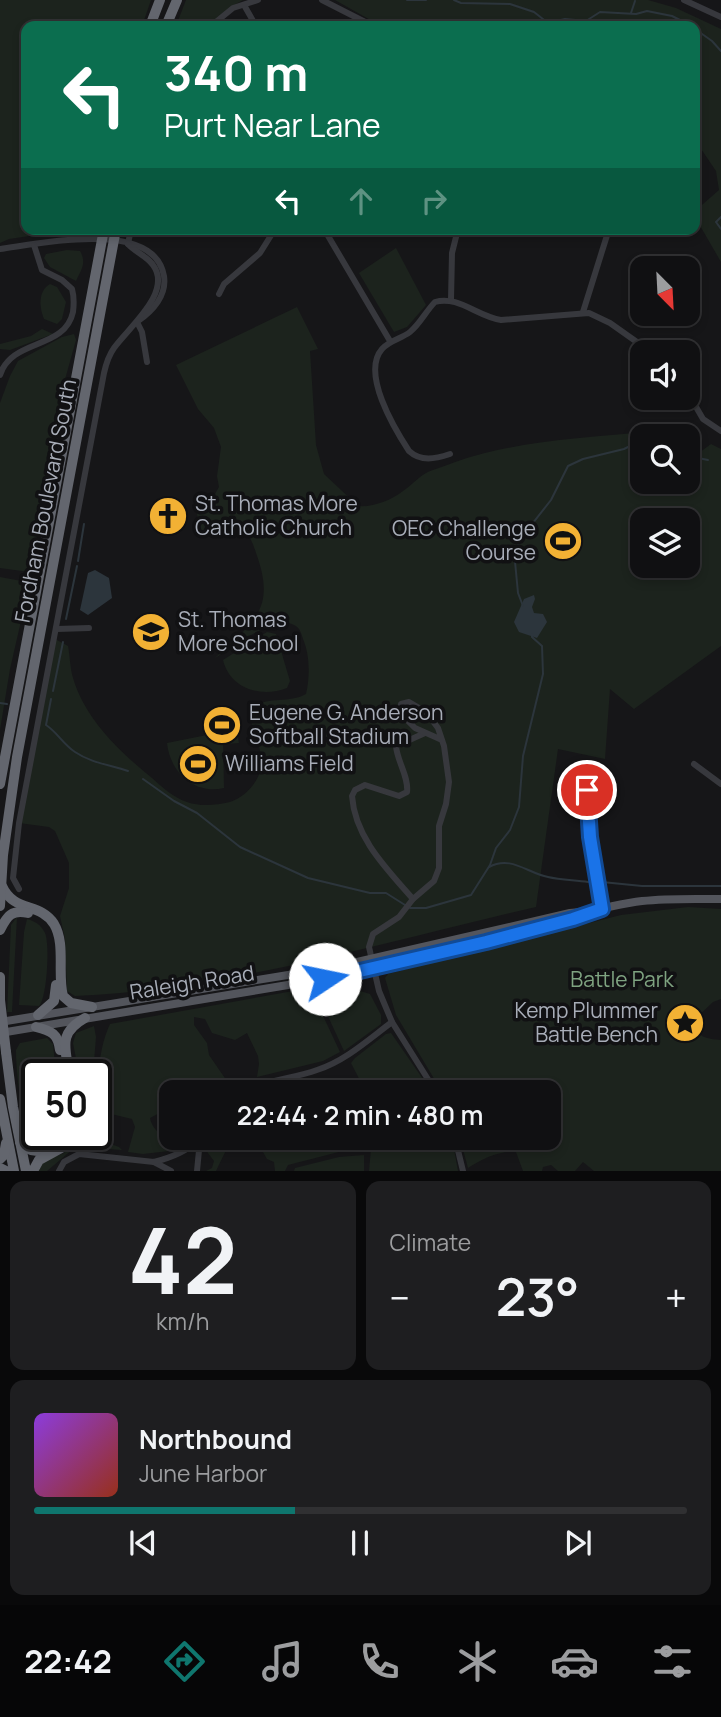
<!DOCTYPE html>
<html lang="en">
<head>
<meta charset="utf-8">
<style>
	body { margin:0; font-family:Manrope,sans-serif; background:#1e1e20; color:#f1f3f6; height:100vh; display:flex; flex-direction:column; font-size:26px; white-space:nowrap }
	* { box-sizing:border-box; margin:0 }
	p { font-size:23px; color:#9c9d9f }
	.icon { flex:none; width:38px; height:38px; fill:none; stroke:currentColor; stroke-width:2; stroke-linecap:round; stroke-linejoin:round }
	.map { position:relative; height:1171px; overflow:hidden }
	.details { display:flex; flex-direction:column; gap:10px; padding:10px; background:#09090a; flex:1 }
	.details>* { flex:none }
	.banner { position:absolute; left:21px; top:21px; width:679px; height:214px; border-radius:14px; box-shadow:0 4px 10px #0003,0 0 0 2px #303032; background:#0b6e4f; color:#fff; overflow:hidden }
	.needle { width:46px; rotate:156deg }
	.tools { position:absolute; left:630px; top:256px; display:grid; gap:14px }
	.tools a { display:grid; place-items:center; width:70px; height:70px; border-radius:14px; background:#101012; box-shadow:0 4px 10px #0003,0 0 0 2px #303032; font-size:35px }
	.speed { position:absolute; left:21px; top:1059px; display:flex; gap:14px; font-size:35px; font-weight:700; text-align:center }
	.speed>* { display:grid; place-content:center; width:91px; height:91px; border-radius:50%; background:#101012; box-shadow:0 4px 10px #0003,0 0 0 2px #303032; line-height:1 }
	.speed .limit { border:4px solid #111; border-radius:10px; background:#fff; color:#111 }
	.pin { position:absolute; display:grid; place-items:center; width:60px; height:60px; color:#fff; margin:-30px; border:4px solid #fff; border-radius:50%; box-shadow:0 2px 7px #0007 }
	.me { position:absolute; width:77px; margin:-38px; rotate:79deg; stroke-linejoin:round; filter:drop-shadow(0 0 5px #0008) }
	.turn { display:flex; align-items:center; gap:24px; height:147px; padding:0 28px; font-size:32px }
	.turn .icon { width:91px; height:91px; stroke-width:2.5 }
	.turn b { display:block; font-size:49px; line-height:60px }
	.lanes { display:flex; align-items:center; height:66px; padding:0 28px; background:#0003; justify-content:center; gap:35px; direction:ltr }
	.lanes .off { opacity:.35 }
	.big { font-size:52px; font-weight:600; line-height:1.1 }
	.details .tile { flex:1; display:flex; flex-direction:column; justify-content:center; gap:10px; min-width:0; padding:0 24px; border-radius:14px; background:#1e1e20 }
	.details .dial { align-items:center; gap:0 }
	.dial b { font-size:91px; line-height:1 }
	.song { display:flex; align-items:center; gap:21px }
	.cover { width:84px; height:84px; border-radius:10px; background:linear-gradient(135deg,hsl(270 70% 55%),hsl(10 70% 35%)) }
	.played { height:7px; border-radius:4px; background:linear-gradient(90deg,#0f766e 40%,#303032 40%) }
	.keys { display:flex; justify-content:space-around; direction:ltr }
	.heat { display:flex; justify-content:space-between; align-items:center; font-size:38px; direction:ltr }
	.details .tiles { flex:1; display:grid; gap:10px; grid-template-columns:1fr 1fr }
	.tile:last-child { grid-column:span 2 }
	.trip { position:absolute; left:159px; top:1080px; width:402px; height:70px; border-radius:14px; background:#101012; box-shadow:0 4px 10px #0003,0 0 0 2px #303032; font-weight:600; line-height:70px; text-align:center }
	.tab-bar { display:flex; height:112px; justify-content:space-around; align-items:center; background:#060607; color:#9c9d9f }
	.tab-bar .icon { width:49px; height:49px }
	.tab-bar .selected { color:#0f766e }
	.tab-bar b { font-size:32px; color:#f1f3f6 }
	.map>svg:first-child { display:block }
	.green { fill:#1c231d; fill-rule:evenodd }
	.water { fill:#2c353c }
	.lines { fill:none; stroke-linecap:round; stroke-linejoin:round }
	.stream { stroke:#2c353c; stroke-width:2 }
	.minor { stroke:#37383d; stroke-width:6 }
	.major { stroke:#53555c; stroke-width:8 }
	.highway { stroke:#63666e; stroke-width:10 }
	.highway-bridge { stroke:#63666e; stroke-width:10 }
	.route-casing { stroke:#114b97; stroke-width:18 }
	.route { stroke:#1a73e8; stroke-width:12 }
	.labels { text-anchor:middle; stroke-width:7; stroke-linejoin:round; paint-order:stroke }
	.street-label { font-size:21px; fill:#a8adb8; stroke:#111113 }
	.poi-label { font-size:21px; fill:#a8adb8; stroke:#111113; text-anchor:start }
	.park-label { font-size:21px; fill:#7fa381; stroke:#111113 }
</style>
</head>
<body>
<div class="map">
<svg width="721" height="1171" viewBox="0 0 721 1171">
	<rect width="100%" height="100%" fill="#161618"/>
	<g class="green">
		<polygon points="0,0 151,0 142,26 26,26 26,229 77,229 9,239 0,243"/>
		<polygon points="186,0 243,0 234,5 210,26 176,26"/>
		<polygon points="335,0 648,0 676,8 721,29 721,262 695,217 695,211 719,190 716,171 695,140 695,26 523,26 519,24 501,26 381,26"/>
		<polygon points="396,248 426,305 407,327 394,332 359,273"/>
		<path d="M67,250L80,251C87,263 81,270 76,281L50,267L44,258L46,254Z"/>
		<path d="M50,284L57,287L66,302L62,319L57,324L44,319C39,307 38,291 50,284Z"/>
		<path d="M297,307L318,349L310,351L316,445L324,474L358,506C371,508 392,500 403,491C414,484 420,474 433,470C450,464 468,457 485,453C537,440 593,437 646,432L648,436H642V481H688V461L711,444L721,449V646L634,709L610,689L605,759L558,749L536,907C384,942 231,989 75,996L67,991L65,939L60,916L69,888V863L55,831L49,827L19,823L55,639L68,646C70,656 70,668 73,678C85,719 120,752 152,778C162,787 174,798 187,802C201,807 216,805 230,802C244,798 258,783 261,768C264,753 252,727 248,711C264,694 287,705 306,694C310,677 310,655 303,639C302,636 301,632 299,629C282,608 231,648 215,658C253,622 277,610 256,553C253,543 249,532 238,528C226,524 213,534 201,531L196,510L212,499L219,487L217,476L221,447L214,428L198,409L176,365ZM642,520H688V565H642Z"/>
		<polygon points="42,329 53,334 10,350 0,349 0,344 31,336"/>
		<polygon points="74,334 76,340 64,383 33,561 29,572 0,568 0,403 10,376 18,361 62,337"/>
		<polygon points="0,577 27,582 29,586 10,669 0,730"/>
		<path d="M267,632L276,634L290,681L287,688C261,698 230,689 223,660Z"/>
		<polygon points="223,711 235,720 239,743 225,744 224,735 219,730 209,731 207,719 223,717"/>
		<path d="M217,733L223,737L224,788C194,795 170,772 167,743Z"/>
		<path d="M688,907L721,909V999L713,1002L693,1021C696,1037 706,1039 721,1040V1171H594L583,1162L575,1171H558L551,1165L543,1167L542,1171H523L516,1152C500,1150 482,1159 468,1168L460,1138H550V1092H442L396,1015L385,978L388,974L621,915Z"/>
		<polygon points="17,917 12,1012 7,1012 11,925"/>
		<path d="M27,919C35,921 41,925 45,933C50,944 47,998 39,1006L19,1005L24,932Z"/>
		<polygon points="337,984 370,994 381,1015 381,1024 344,1051 315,988"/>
		<path d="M310,988L340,1052L323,1061L257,1077L259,1064L258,1056L247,1033L235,1040L212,1033L205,1019L194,1017V1025L207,1043L209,1055L231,1087L228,1092H172L171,1107L150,1118C153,1133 165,1133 169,1151L143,1154L128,1152L135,1127L132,1119L107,1113L102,1119L103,1141L119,1147L122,1150L93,1148L92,1135L96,1134C96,1101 96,1053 110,1024Z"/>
		<polygon points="94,1026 96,1037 93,1074 79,1074 73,1043 76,1033"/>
		<polygon points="391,1033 427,1085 431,1092 366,1092 351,1063 355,1058 386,1034"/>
		<path d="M47,1038L53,1044L56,1074H37V1134H55L39,1142C21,1135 16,1069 16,1050L20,1043Z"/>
		<polygon points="77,1134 87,1134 86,1148 74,1148 47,1171 38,1171 44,1161 64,1153"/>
		<polygon points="211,1138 227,1138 228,1146 216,1171 206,1171 212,1168 214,1161 205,1149"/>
		<path d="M242,1138C247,1138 251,1136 255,1138C267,1140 277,1158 286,1138H367L366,1145L288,1165L285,1171H275L274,1162L267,1159L259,1145Z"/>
		<polygon points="372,1138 452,1138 458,1171 369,1171"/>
		<polygon points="364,1155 364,1171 294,1171 295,1168 339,1157"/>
	</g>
	<g class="water">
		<polygon points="95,570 109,578 112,598 88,615 80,610 88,573"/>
		<polygon points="534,595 535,599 532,607 534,613 543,614 547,622 537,638 519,632 514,622 524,599"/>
	</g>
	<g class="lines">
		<g class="stream">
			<polyline points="407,0 426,0"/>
			<polyline points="454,0 461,3 510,4 534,12 548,23 565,19 586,21 600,12 636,14 647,11 672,16 692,26"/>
			<polyline points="631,13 635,1"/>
			<polyline points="695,29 712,41 721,51"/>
			<polyline points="721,217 716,222 721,229"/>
			<polyline points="688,456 708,460"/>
			<polyline points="78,561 84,524"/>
			<polyline points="523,606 518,593 514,551 525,533 551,500 568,466 583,459 624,449 642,440"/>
			<polyline points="66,619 77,566"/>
			<polyline points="53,691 63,642"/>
			<path d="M51,699L46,725C57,732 63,744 75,752C91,763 111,765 128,771"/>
			<polyline points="0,703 7,704"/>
			<polyline points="143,779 174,801 197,813 240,847 308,878 370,893 386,893 405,905"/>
			<path d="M489,867C511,855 527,873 548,877C561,880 575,880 588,882"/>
			<polyline points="602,882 642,886 721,886"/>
			<polyline points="410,908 426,908 471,895 490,865 496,848 510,830 519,807 523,756 543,674 542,646 532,637 532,634"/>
		</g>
		<g class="minor">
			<polyline points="322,0 373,26"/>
			<polyline points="684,0 721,17"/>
			<polyline points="244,5 256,26"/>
			<polyline points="211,26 233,8 258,0"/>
			<polyline points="324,229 390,341"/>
			<polyline points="128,244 131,229"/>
			<path d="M0,249C39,244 154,218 164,276C167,295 153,311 138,321"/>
			<polyline points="219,294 224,284 260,253 275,229"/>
			<polyline points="451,300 452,253 458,229"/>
			<polyline points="583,312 609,229"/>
			<polyline points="137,322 142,332 147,362"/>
			<path d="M0,375C12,338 65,350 73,312C74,304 74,296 72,289L62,280L42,270L34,245"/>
			<polyline points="688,393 703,419 721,431"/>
			<path d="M450,454C435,459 421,462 409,451C394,428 361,373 382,349C390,340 401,339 410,332C420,324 426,311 435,302C458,295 478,317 501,320L589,313L610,323L651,352"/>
			<polyline points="57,629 89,628"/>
			<polyline points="694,764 721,784"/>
			<polyline points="587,790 590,837 602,909"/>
			<path d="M19,889L13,878L19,823L104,373C106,364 109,355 114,348C129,327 173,292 153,265C147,256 135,252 128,244"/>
			<path d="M413,899C387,869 355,838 352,796L355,790L365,785L399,796L407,792C409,777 397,761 396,746L425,733"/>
			<path d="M242,1092C266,1080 292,1079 317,1070C345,1061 368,1040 392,1022"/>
			<polyline points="436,1092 392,1022 379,991 369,947 373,934 399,917 413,899 434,881 439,868 439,826 446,804 449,782 444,746 438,728 426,712 409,702 401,704 400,713 415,728 442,740"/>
			<polyline points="455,1138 463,1171"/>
			<polyline points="154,1162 171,1171"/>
			<path d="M59,1171L64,1162L79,1154L154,1162C173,1157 187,1151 201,1138"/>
			<polyline points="197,1171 200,1140"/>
		</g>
		<g class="major">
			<path d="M0,1022L331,968L570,913C595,911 618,904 642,901C669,898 695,899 721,899"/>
			<polyline points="0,1033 348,975 486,942 585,914"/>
		</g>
		<g class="highway">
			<polyline points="150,26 160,0"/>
			<polyline points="166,26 177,0"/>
			<polyline points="0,784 104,229"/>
			<path d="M2,886C14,913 40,902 54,924C66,944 57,974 63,996L71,1003L92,1007"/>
			<polyline points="0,906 3,855 17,757 116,229"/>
			<path d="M0,930C7,916 12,909 28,913"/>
			<polyline points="0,977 0,1000"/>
			<polyline points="38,1015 54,1001 56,985"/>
			<path d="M36,1027C52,1031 58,1034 60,1050"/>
			<polyline points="6,1052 13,1107 26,1171"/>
			<path d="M69,1074C66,1048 57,1034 85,1018"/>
			<polyline points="0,1099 14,1171"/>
			<path d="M20,1142C29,1153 40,1153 52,1147"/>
			<polyline points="0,1159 4,1155 6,1143"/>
			<polyline points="0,1168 6,1171"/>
			<polyline points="33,1171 39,1160 61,1148 72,1134"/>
		</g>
		<polyline class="highway-bridge" points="0,1000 6,1052"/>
	</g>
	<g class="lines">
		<g class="route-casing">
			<polyline id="route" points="325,979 486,942 573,919 602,909 590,837 587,790"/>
		</g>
		<use href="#route" class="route"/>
	</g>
	<defs>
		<g id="church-disc" transform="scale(2.0125)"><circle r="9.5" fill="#f2b134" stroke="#111113"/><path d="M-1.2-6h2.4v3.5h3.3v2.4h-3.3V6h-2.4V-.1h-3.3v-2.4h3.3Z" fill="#111"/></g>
		<g id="stadium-disc" transform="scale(2.0125)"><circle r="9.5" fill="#f2b134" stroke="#111113"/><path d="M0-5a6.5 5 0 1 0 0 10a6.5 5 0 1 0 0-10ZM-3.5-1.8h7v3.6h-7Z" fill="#111"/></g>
		<g id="school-disc" transform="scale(2.0125)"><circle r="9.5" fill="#f2b134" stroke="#111113"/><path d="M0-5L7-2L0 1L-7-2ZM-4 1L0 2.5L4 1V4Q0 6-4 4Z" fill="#111"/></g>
		<g id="sight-disc" transform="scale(2.0125)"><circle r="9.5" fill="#f2b134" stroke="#111113"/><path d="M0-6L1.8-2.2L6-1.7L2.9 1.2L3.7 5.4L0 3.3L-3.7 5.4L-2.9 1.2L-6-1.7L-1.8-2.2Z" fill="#111"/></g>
	</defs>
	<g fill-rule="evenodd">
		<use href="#church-disc" x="168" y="516"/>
		<use href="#stadium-disc" x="563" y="541"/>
		<use href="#school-disc" x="151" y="632"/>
		<use href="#stadium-disc" x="222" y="725"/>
		<use href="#stadium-disc" x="198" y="764"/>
		<use href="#sight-disc" x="685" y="1023"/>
	</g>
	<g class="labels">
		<g class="street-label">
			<text transform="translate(46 501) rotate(-79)" y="7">Fordham Boulevard South</text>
			<text transform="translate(192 983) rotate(-9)" y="7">Raleigh Road</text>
		</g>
		<g class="poi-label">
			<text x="195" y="511">St. Thomas More<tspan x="195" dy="24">Catholic Church</tspan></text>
			<text x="536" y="536" text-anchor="end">OEC Challenge<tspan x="536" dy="24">Course</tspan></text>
			<text x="178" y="627">St. Thomas<tspan x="178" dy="24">More School</tspan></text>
			<text x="249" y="720">Eugene G. Anderson<tspan x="249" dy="24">Softball Stadium</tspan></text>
			<text x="225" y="771">Williams Field</text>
			<text x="658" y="1018" text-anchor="end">Kemp Plummer<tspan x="658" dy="24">Battle Bench</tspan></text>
		</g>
		<g class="park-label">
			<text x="622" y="987">Battle Park</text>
		</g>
	</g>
</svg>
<div class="tools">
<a><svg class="needle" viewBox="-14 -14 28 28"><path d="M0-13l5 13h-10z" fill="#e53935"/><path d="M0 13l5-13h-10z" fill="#9c9d9f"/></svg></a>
<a><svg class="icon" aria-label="sound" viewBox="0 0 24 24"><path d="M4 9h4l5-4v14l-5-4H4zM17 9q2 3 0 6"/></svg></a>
<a><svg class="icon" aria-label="search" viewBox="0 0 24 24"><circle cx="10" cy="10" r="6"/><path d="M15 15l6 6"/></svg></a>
<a><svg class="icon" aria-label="layers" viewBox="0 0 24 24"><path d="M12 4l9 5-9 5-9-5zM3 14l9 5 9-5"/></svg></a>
</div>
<div class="speed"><div class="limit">50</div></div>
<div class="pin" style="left:587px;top:790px;background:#d93025"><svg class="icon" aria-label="arrive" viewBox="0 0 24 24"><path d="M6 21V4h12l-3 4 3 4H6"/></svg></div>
<svg class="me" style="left:325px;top:979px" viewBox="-20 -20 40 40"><circle r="19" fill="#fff"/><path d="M0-13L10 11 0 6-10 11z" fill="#1a73e8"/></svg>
<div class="trip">22:44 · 2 min · 480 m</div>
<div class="banner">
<div class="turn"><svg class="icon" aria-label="left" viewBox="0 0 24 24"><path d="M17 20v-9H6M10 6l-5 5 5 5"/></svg><div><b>340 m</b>Purt Near Lane</div></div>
<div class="lanes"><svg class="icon" aria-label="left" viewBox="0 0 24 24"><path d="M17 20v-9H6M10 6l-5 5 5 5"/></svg><svg class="icon off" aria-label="ahead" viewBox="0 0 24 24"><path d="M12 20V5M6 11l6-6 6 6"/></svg><svg class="icon off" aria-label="right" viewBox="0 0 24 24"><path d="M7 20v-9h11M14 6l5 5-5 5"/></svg></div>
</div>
</div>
<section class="details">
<div class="tiles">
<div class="tile dial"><b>42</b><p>km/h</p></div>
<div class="tile"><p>Climate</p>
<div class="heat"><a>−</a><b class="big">23°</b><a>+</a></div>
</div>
<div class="tile">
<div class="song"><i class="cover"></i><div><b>Northbound</b><p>June Harbor</p></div></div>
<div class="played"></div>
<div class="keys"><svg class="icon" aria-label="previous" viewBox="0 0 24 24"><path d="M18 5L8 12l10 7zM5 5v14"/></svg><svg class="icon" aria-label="pause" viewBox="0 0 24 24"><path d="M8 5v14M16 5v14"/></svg><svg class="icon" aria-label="next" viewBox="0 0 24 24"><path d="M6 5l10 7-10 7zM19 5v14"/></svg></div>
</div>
</div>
</section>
<nav class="tab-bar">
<b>22:42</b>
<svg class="icon selected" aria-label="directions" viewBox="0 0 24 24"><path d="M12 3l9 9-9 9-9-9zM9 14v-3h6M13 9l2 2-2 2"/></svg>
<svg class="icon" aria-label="music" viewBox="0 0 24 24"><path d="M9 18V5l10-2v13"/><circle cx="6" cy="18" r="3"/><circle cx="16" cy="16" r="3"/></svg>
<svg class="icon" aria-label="phone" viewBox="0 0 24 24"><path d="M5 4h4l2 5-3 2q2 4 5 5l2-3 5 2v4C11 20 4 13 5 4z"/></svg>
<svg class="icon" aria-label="climate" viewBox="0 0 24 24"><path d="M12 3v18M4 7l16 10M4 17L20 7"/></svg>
<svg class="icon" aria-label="car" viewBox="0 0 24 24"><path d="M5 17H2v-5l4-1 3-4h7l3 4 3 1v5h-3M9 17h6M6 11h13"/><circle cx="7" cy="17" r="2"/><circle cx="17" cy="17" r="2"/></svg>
<svg class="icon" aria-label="filters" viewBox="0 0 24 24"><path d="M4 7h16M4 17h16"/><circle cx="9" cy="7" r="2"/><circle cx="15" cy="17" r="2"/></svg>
</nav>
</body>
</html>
